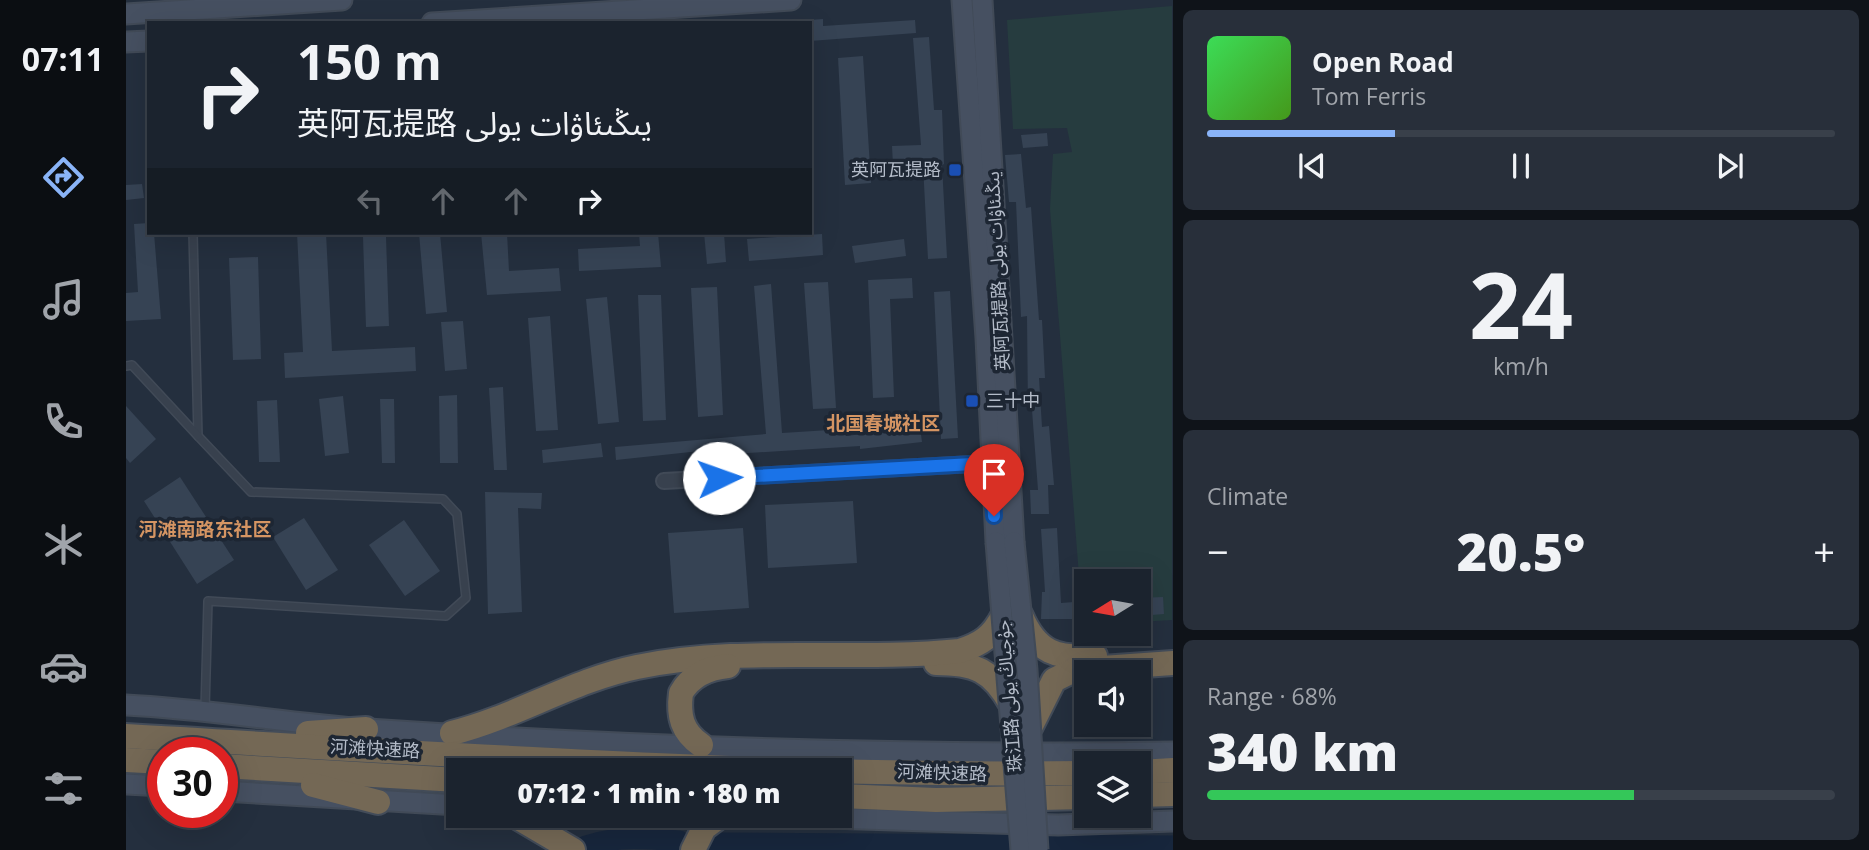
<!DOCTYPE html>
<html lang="en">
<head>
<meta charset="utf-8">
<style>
	body { margin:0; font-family:"Open Sans","Noto Sans Arabic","Noto Sans SC",sans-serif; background:#282f3a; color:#f1f3f6; height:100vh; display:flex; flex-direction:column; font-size:26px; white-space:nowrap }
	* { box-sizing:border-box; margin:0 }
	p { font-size:23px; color:#a0a4aa }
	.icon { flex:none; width:38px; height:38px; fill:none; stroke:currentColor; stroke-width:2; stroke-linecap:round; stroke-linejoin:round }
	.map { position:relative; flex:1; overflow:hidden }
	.drawer { display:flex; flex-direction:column; gap:10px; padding:10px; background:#0f1319; width:696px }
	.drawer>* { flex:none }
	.guide { position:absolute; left:21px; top:21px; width:665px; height:214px; border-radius:0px; box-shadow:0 7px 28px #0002,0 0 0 2px #39404a; background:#1b232e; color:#f1f3f6; overflow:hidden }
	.needle { width:46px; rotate:259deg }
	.controls { position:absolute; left:948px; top:569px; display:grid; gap:14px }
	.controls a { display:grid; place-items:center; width:77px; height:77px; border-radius:0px; background:#1b232e; box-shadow:0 7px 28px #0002,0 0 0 2px #39404a; font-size:35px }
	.speed { position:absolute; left:21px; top:737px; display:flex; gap:14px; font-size:35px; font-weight:700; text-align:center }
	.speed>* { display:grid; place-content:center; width:91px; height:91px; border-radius:50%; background:#1b232e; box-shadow:0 7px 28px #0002,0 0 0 2px #39404a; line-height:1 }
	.speed .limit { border:10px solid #d22; background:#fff; color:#111 }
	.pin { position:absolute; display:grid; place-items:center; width:60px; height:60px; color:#fff; margin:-72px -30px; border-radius:50% 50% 50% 0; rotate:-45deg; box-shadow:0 0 7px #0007 }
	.pin .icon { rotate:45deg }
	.me { position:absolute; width:77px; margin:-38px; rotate:87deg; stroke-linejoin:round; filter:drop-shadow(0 0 5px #0008) }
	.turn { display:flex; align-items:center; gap:24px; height:147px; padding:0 35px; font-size:32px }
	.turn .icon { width:91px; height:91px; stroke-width:2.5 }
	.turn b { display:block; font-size:49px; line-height:60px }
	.lanes { display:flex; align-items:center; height:66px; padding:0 35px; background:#0003; justify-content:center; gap:35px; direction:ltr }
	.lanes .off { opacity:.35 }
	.big { font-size:52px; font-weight:800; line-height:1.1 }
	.drawer .widget { flex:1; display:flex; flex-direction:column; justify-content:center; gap:10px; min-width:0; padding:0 24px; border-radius:10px; background:#282f3a }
	.drawer .dial { align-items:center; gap:0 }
	.dial b { font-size:91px; line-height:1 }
	.song { display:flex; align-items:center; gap:21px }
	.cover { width:84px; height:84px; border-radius:10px; background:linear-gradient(135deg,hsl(130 70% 55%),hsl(100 70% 35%)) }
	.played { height:7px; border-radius:4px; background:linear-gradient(90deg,#8ab4f8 30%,#39404a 30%) }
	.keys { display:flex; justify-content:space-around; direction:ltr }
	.heat { display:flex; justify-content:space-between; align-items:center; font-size:38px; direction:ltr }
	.charge { height:10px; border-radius:5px; background:linear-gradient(90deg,#34c759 68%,#39404a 0) }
	.trip { position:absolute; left:320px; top:758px; width:406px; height:70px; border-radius:0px; background:#1b232e; box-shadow:0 7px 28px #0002,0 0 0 2px #39404a; font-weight:800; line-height:70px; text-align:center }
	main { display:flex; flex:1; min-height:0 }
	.tabs { display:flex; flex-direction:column; width:126px; justify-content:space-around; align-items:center; background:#0b0e12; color:#a0a4aa }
	.tabs .icon { width:49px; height:49px }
	.tabs .current { color:#8ab4f8 }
	.tabs b { font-size:32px; color:#f1f3f6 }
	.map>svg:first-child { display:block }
	.green { fill:#263c3f }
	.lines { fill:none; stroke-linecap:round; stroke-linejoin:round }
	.river { stroke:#17263c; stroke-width:21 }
	.building { fill:#364354 }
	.lane-casing { stroke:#414a57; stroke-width:10 }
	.street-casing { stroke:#414a57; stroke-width:18 }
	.secondary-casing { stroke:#414a57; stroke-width:23 }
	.highway-casing { stroke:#434c59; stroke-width:28 }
	.lane { stroke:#38414e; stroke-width:7 }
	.street { stroke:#38414e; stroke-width:14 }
	.secondary { stroke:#465061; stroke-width:19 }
	.highway { stroke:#746855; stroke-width:24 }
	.secondary-bridge-casing { stroke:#414a57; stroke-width:23; stroke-linecap:butt }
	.secondary-bridge { stroke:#465061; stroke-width:19 }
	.route-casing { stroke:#114b97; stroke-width:18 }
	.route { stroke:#1a73e8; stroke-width:12 }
	.transit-dot { fill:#1a4fb4; stroke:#1d2633; stroke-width:2.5 }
	.labels { text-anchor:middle; stroke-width:7; stroke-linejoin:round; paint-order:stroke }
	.poi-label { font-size:18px; fill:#b4bcc9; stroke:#1d2633; text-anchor:end }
	.street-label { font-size:18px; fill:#b4bcc9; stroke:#1d2633 }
	.neighbourhood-label { font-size:19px; font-weight:bold; fill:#d59563; stroke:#1d2633 }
</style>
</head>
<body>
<main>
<nav class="tabs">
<b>07:11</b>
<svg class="icon current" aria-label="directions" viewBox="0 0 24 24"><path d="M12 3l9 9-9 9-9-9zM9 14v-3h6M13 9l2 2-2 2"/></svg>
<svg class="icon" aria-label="music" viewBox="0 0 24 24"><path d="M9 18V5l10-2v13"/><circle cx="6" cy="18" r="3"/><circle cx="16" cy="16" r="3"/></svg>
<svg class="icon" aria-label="phone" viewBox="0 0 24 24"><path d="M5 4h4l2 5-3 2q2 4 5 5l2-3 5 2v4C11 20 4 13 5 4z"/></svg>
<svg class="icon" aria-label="climate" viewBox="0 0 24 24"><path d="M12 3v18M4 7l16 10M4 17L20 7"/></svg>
<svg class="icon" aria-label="car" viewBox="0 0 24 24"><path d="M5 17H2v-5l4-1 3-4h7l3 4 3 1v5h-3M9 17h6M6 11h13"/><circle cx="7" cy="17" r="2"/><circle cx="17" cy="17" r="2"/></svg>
<svg class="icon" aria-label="filters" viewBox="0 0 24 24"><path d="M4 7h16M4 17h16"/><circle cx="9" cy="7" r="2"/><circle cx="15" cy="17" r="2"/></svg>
</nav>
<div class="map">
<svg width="1047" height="850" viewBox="0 0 1047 850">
	<rect width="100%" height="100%" fill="#242f3e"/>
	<polygon class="green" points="1046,6 1046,620 1013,622 1013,581 961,581 961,626 957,626 924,209 927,154 946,152 941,128 887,129 881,20"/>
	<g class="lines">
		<g class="river">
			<polyline points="582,843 1047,846"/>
			<path d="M450,850C484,835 517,838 553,841"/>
		</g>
	</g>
	<g class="building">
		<polygon points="697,19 697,26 789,20 790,33 684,41 684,20"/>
		<polygon points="803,37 808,110 816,110 818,164 816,165 821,258 802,259 797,165 767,165 766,146 795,145 787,38"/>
		<polygon points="737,56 745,183 719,185 712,58"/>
		<polygon points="921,133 922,146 897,148 895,135"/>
		<polygon points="895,154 900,208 905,207 913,320 916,320 919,378 913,378 916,427 923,426 928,485 922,485 923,514 905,514 904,490 912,490 906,410 902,411 901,316 895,317 890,202 883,202 879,155"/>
		<polygon points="16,184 18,198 0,200 0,185"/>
		<polygon points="23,223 23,233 28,233 35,319 0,321 0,293 12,292 8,224"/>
		<polygon points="171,233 200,233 206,351 289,347 290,371 159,378 158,353 177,352"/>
		<polygon points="293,233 314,233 321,312 300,314"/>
		<polygon points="355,233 381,233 383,271 433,268 435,291 361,295"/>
		<polygon points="513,233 532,233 535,267 453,271 452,249 514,246"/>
		<polygon points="578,233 598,233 600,262 581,264"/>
		<polygon points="696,234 697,255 623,261 621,239"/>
		<polygon points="237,237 260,237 263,326 240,327"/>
		<polygon points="778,239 780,256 729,263 726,246"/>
		<polygon points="132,257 135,359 107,360 103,258"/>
		<polygon points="786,278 787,298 764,299 768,397 747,398 742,280"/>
		<polygon points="702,282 710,408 687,409 678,283"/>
		<polygon points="645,284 656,433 719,429 720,436 794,427 796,442 734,449 734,446 574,456 574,451 490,460 489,447 640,434 628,286"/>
		<polygon points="591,287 597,415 572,417 565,288"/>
		<polygon points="824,291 832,438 815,439 808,292"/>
		<polygon points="512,295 535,295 540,420 517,421"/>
		<polygon points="481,297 493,422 472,424 460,299"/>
		<polygon points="424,316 432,430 410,431 402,318"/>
		<polygon points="337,321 341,369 319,371 315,322"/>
		<polygon points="377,387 381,470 368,470 363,388"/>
		<polygon points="331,395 332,463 314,463 313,396"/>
		<polygon points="217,396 223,453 199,456 193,399"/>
		<polygon points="254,399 268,399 269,463 256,463"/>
		<polygon points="151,400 154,462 133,462 131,401"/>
		<polygon points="0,406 30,439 4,463 0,458"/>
		<polygon points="475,443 477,457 417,463 416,450"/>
		<polygon points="54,477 108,560 71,584 18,501"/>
		<polygon points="359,492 416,493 415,509 392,508 396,612 362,614"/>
		<polygon points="727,501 731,563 642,568 639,505"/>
		<polygon points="178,518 212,570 180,590 147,537"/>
		<polygon points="278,520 314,571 279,596 243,545"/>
		<polygon points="617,528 623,608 548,613 542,533"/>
		<polygon points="931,528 935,603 961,601 961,619 915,619 916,592 919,592 915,529"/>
		<polygon points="1037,597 1038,614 1013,616 1013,598"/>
	</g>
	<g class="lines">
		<g class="lane-casing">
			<g id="lane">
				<polyline points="67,233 72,436 125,492 317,499 331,514 340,598 320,616 82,601 79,710"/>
				<polyline points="0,366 6,365 72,436"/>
			</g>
		</g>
		<g class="street-casing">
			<polyline id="street" points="538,481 865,463"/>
		</g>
		<g class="secondary-casing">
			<g id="secondary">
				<polyline points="836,0 860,338 870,542"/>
				<polyline points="856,0 888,542"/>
				<polyline points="0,14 216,0"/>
				<polyline points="306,23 665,0"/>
				<polyline points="0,42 23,41"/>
				<path d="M0,705C81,709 161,723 242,729C510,747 779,756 1047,752"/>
				<polyline points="0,784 37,786"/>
				<polyline points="96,791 332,805"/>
				<polyline points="633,816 932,825 1047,821"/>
			</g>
		</g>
		<g class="highway-casing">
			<g id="highway">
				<path d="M895,616C911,653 931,659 969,656"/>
				<path d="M810,663C849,663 866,670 885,704"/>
				<polyline points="905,726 928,680 948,670 1047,663"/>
				<polyline points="182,733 240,729"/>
				<path d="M326,733C390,717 447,680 511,667C617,645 726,662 834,651C855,644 866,637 877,616"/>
				<path d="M0,736C319,754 641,777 961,773"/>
				<path d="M575,745C556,732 552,716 555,693C565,675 582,668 602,666"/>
				<polyline points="0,760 37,762"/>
				<polyline points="96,766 332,780"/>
				<polyline points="1013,772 1047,770"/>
				<polyline points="187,785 252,802"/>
				<polyline points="1013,795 1047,794"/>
				<polyline points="714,796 810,800 961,797"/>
				<polyline points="389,816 447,850"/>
				<polyline points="567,850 578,828 594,816"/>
			</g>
		</g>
		<use href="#lane" class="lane"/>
		<use href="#street" class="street"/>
		<use href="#secondary" class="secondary"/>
		<use href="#highway" class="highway"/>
		<g class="secondary-bridge-casing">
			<g id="secondary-bridge">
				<polyline points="870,542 895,850"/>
				<polyline points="888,542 901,670 912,850"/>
			</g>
		</g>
		<use href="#secondary-bridge" class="secondary-bridge"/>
	</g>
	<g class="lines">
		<g class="route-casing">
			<polyline id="route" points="593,478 865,463 868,516"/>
		</g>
		<use href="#route" class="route"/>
	</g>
	<g class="transit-dot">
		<rect x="822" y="163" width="14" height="14" rx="3.5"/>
		<rect x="839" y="394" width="14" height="14" rx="3.5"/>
	</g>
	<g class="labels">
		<g class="poi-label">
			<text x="815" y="176">英阿瓦提路</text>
			<text x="860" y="407" text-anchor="start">三十中</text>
		</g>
		<g class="street-label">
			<text transform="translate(872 271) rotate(-93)" y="6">英阿瓦提路 يىڭىئاۋات يولى</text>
			<text transform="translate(883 696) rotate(-95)" y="6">珠江路 جۇجياڭ يولى</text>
			<text transform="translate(249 749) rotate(3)" y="6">河滩快速路</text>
			<text transform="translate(816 773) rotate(2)" y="6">河滩快速路</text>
		</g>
		<g class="neighbourhood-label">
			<text x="757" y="430">北国春城社区</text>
			<text x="79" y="536">河滩南路东社区</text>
		</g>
	</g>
</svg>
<div class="controls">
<a><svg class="needle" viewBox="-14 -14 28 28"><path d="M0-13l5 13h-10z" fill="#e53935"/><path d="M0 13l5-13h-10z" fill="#a0a4aa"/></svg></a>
<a><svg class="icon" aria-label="sound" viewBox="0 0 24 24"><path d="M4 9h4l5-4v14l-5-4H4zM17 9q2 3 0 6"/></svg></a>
<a><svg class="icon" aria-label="layers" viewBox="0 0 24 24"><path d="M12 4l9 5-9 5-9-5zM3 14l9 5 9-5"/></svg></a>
</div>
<div class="speed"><div class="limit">30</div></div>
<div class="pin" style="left:868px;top:516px;background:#d93025"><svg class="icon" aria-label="arrive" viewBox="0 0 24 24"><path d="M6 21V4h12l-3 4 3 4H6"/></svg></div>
<svg class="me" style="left:593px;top:478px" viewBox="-20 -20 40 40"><circle r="19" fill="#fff"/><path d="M0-13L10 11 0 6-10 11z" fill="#1a73e8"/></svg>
<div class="trip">07:12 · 1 min · 180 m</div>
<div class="guide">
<div class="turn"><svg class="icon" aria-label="right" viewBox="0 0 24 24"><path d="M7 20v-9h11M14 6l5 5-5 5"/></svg><div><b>150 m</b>英阿瓦提路 يىڭىئاۋات يولى</div></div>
<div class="lanes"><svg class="icon off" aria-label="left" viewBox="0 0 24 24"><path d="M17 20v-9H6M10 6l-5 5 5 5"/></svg><svg class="icon off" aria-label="ahead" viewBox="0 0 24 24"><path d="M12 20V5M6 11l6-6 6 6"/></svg><svg class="icon off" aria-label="ahead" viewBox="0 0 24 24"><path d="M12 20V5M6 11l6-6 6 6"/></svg><svg class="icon" aria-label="right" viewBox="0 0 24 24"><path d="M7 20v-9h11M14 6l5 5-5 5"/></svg></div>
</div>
</div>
<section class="drawer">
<div class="widget">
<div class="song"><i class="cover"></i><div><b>Open Road</b><p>Tom Ferris</p></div></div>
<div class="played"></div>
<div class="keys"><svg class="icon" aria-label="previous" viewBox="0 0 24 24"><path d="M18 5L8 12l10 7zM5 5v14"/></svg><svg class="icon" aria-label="pause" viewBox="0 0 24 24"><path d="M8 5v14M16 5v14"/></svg><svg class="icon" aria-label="next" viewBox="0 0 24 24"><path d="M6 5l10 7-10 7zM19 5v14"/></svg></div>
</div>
<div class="widget dial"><b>24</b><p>km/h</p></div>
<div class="widget"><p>Climate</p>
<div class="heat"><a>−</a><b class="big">20.5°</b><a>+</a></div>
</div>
<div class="widget"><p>Range · 68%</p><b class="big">340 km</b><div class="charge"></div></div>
</section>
</main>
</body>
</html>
